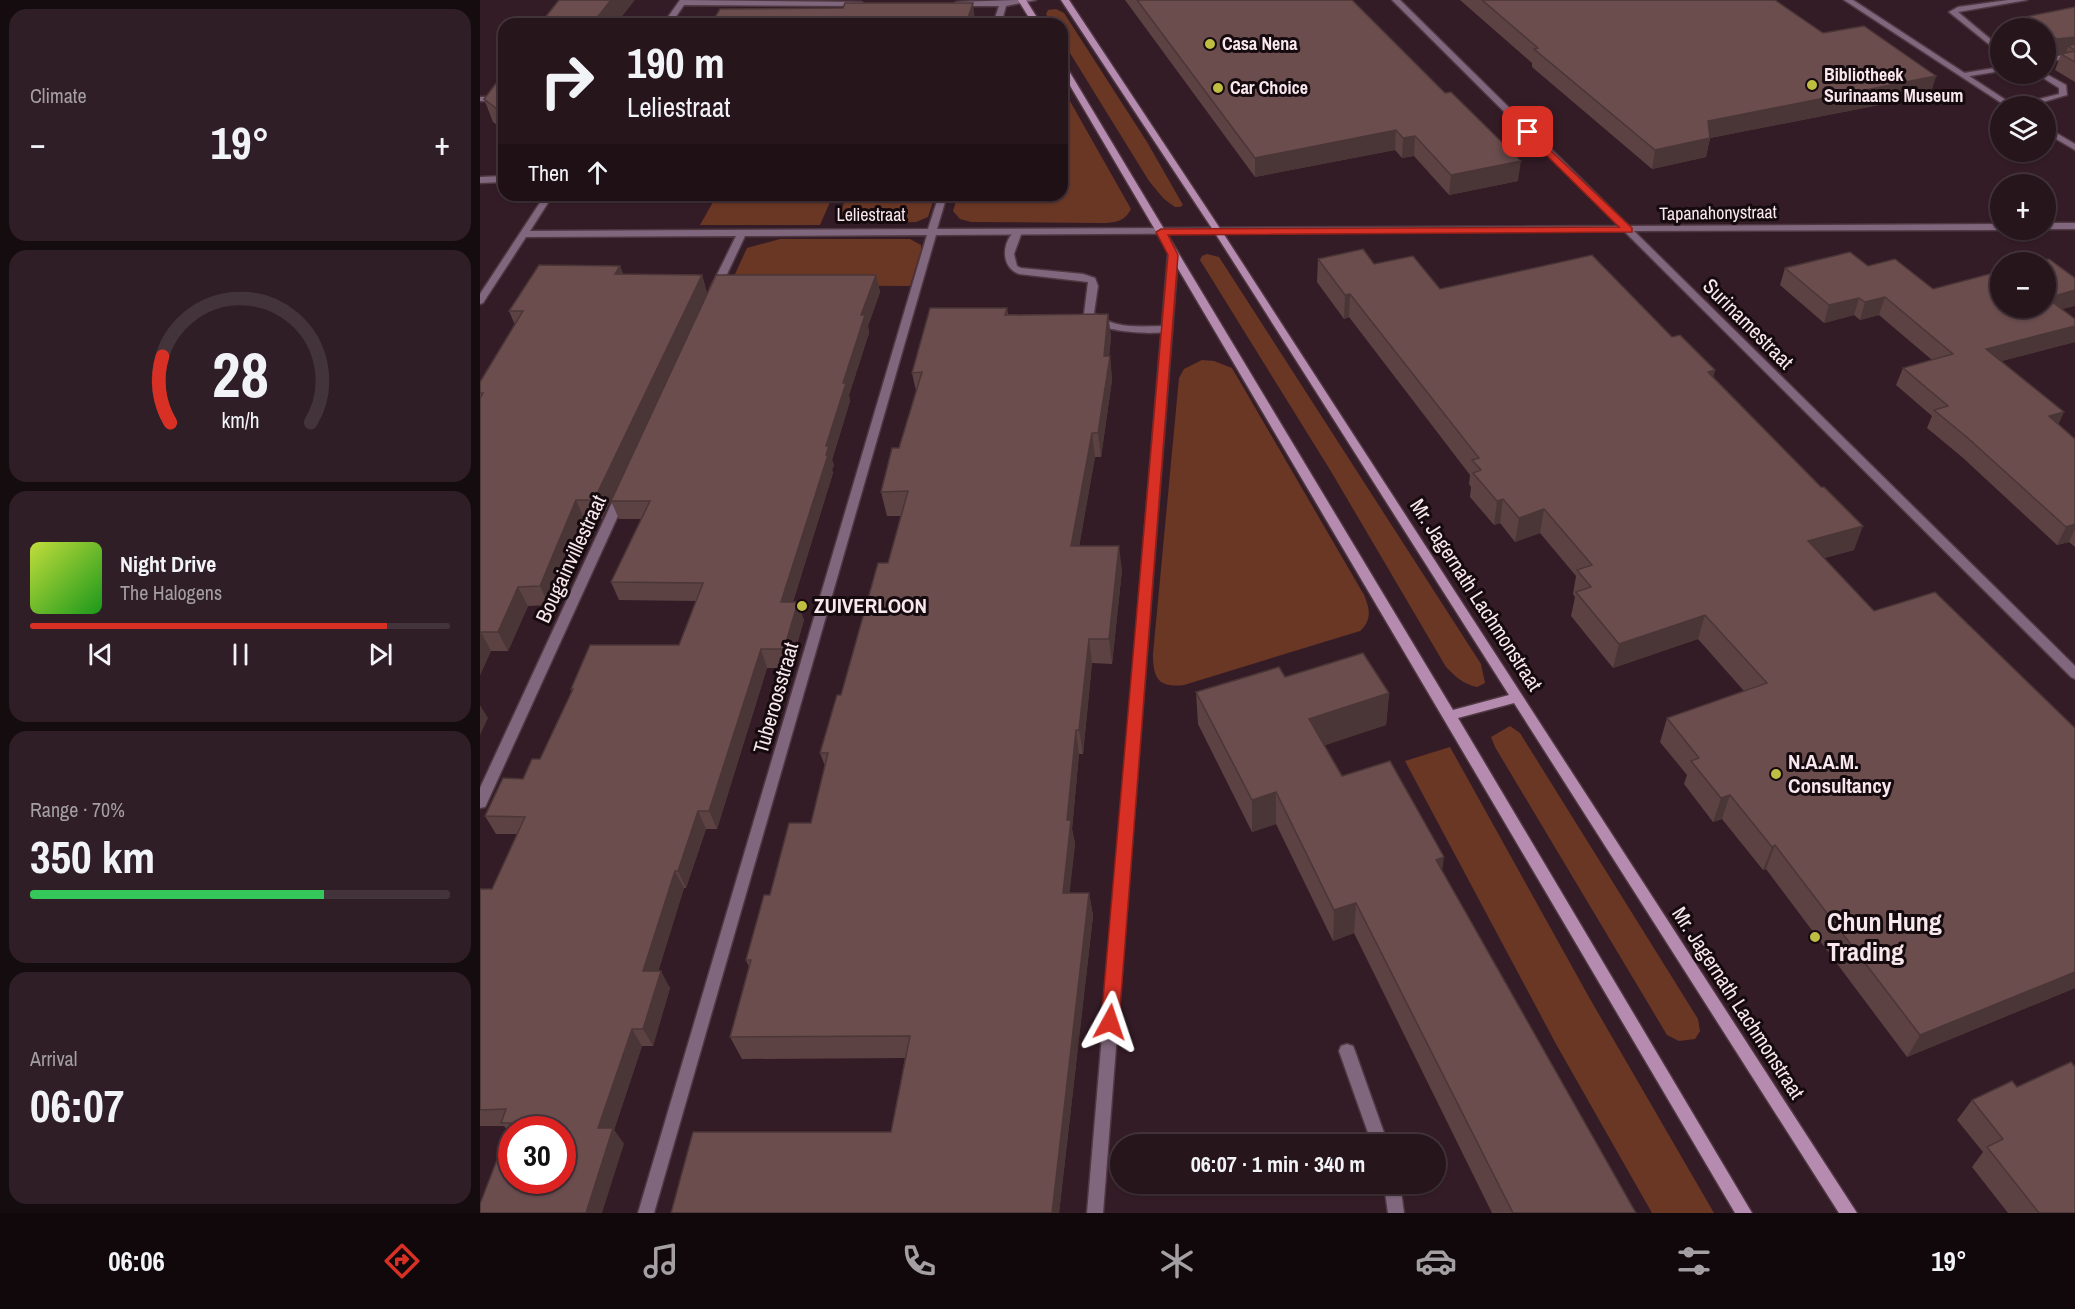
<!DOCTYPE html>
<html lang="en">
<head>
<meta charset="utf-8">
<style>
	body { margin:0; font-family:"Archivo Narrow",sans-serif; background:#2f1e25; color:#f1f3f6; height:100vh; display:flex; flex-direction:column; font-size:22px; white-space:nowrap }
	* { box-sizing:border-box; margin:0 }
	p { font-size:20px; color:#a49fa3 }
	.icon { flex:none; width:33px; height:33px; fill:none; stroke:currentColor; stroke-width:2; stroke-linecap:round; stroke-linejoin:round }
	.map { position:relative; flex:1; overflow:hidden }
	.sheet { display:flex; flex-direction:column; gap:9px; padding:9px; background:#150c0f; width:480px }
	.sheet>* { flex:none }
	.guide { position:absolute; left:18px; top:18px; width:570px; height:183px; border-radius:18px; box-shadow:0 2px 4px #0004,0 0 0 2px #43343b; background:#27151c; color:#f1f3f6; overflow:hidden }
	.buttons { position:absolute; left:1510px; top:18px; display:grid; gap:12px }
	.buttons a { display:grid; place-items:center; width:66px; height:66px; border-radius:50%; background:#27151c; box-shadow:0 2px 4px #0004,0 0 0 2px #43343b; font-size:30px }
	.speed { position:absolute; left:18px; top:1116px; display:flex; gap:12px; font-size:30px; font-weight:700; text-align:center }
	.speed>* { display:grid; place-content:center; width:78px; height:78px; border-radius:50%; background:#27151c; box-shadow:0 2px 4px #0004,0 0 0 2px #43343b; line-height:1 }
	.speed .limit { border:9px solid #d22; background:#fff; color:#111 }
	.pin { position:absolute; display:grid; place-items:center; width:51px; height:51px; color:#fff; margin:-26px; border-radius:12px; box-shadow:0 3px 9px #0006 }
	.me { position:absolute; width:66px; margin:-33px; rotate:5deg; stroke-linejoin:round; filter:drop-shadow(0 0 4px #0008) }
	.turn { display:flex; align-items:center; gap:21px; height:126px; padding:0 30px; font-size:27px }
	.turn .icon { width:78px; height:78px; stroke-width:2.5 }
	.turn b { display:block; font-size:42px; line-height:51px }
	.then { display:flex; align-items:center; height:57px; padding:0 30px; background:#0003; gap:12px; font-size:22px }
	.big { font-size:45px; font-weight:800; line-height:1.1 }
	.sheet .tile { flex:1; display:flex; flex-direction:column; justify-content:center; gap:9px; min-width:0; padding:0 21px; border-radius:18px; background:#2f1e25 }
	.sheet .dial { align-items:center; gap:0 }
	.dial svg { height:156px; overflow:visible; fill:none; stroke:#43343b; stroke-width:7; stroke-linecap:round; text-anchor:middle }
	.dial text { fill:#f1f3f6; stroke:none }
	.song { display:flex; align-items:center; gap:18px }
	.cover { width:72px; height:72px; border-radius:9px; background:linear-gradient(135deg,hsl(70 70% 55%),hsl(120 70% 35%)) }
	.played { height:6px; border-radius:3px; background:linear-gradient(90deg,#d93025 85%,#43343b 85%) }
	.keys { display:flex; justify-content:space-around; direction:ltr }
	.heat { display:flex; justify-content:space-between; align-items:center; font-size:33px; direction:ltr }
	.charge { height:9px; border-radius:4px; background:linear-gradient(90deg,#34c759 70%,#43343b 0) }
	.trip { position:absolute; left:630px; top:1134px; width:336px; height:60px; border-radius:30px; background:#27151c; box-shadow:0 2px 4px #0004,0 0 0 2px #43343b; font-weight:800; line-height:60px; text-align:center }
	.menu { display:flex; height:96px; justify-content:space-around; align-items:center; background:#10080b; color:#a49fa3 }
	.menu .icon { width:42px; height:42px }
	.menu .current { color:#d93025 }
	.menu b { font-size:27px; color:#f1f3f6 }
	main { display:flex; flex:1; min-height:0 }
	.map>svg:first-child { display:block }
	.green { fill:#6a3725 }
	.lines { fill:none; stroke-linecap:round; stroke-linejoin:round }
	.service-casing { stroke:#4f3842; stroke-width:3 }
	.minor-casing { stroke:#4f3842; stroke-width:3 }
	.secondary-casing { stroke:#4f3842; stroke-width:3 }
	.service { fill:#81677d; fill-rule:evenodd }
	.minor { fill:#81677d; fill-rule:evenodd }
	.secondary { fill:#b58caf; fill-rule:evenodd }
	.wall { fill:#5c4243 }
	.shaded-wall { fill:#4b3637 }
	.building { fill:#6b4d4e; stroke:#4b3637; stroke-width:1.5; fill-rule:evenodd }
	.route { fill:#d93025; stroke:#8d1f18; stroke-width:1.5 }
	.poi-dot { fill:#bfbe42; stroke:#150a0e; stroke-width:2 }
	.labels { text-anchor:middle; stroke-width:6; stroke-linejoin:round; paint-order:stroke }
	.far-poi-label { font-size:18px; font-weight:bold; fill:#f8e7ed; stroke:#150a0e; text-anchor:start }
	.far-street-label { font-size:18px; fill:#f8e7ed; stroke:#150a0e }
	.street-label { font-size:21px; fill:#f8e7ed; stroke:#150a0e }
	.poi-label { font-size:21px; font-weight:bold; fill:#f8e7ed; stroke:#150a0e; text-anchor:start }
	.near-poi-label { font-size:26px; font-weight:bold; fill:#f8e7ed; stroke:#150a0e; text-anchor:start }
</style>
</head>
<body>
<main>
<section class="sheet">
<div class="tile"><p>Climate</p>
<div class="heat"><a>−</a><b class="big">19°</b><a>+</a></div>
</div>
<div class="tile dial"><svg viewBox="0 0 100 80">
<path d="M14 69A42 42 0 1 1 86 69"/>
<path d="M14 69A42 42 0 0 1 10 35" stroke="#d93025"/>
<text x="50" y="56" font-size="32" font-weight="700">28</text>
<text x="50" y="72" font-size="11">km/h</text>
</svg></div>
<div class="tile">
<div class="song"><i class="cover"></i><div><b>Night Drive</b><p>The Halogens</p></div></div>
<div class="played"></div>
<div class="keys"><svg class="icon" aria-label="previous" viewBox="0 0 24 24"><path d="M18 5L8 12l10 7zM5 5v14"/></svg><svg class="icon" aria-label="pause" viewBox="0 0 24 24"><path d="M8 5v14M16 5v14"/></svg><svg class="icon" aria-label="next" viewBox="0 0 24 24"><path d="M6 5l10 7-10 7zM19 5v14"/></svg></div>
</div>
<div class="tile"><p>Range · 70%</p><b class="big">350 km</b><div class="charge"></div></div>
<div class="tile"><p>Arrival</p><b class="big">06:07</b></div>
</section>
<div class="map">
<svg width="1595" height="1213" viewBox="0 0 1595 1213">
	<rect width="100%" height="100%" fill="#341c26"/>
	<g class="green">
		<polygon points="576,9 584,13 667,142 703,205 700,207 695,207 684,199 669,181 582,40 582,24 572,24 566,14 568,10"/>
		<path d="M582,87L651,209C644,223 633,223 618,223L491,222L480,219L473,211L478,195H582Z"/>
		<polygon points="237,195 353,195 340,225 220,225"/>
		<polygon points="367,195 455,195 448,217 436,222 356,224"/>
		<polygon points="300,239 430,239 441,245 441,250 430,286 250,285 267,248"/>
		<path d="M727,254L739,257L1001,664L1005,683L997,687C983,684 976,677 966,667L852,473L720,260L722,256Z"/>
		<path d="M722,360L734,361L752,368L884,595C890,609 892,620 880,631L704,685C678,688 673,678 673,654L699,378L704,369Z"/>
		<polygon points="1030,726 1040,733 1218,1019 1220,1031 1215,1039 1199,1041 1187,1035 1015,747 1011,737"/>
		<polygon points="970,747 1110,999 1234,1213 1172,1213 1076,1044 925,761"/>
	</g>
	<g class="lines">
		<g class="service-casing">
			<g id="service">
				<polygon points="1528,0 1547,0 1478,12 1521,48 1521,54 1469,12 1478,7"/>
				<polygon points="1595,53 1595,57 1566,62 1566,58"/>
				<polygon points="1521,67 1521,71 1484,77 1480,75 1484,73"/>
				<polygon points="1557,74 1566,74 1586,85 1587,95 1549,106 1538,106 1539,104 1579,94 1579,88"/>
				<polygon points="24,176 24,182 0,183 0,177"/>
				<path d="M538,229L542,232L534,254L537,266L541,268L603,274L615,278L618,286L614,313C634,330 663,326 687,326L692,329C680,337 634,331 620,326C613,323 609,319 604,314L608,282L539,274C518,266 523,237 538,229Z"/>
				<polygon points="867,1044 873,1046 875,1051 908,1144 892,1144 859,1051 861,1046"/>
				<polygon points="904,1184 920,1184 924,1213 908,1213"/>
			</g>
		</g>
		<g class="minor-casing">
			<g id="minor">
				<polygon points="200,0 381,2 385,4 381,6 204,5 191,24 183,24"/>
				<polygon points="536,0 556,0 526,6 521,24 513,24 519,6 477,6 473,4 477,2"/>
				<polygon points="912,0 920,0 1149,226 1521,224 1521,230 1154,231 1595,666 1595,679 1591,677 1144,231 456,235 174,1213 158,1213 447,235 265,236 240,289 235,292 230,289 256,236 46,237 3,303 0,304 0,294 65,195 73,195 50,231 448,229 459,195 467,195 457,229 1139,226"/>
				<polygon points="1364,0 1373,0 1535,106 1526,106"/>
				<rect x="0" y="97" width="24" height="4"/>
				<polygon points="1566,127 1595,144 1595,150 1566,133"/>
				<rect x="1566" y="223" width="29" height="6"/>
				<polygon points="693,252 698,255 623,1213 607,1213 688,255"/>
				<polygon points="141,492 147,496 7,803 5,807 0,808 0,788 135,496"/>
			</g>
		</g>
		<g class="secondary-casing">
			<g id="secondary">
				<polygon points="538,0 546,0 561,24 553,24"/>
				<polygon points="581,0 589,0 743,233 1377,1213 1359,1213 1034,703 978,718 1272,1213 1255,1213 582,72 582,64 586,66 973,710 1029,695 735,233"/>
			</g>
		</g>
		<use href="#service" class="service"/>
		<use href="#minor" class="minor"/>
		<use href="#secondary" class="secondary"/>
	</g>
	<g class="wall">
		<polygon points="645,0 872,0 1038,181 969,195 934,156 922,158 915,150 775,177"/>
		<polygon points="980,0 1295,0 1343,33 1456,76 1450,95 1230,138 1226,157 1172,169 1052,67 1052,63"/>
		<polygon points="1595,7 1595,82 1575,70 1581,54 1586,53 1571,55 1566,52 1566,28 1536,28 1540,18"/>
		<polygon points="24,73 24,130 13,122 4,99"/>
		<polygon points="133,195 205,195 204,198 134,198"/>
		<polygon points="838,259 894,264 960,289 1192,337 1235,370 1233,377 1374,550 1344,558 1595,988 1427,1057 1286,869 1283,870 1242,819 1233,822 1204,784 1207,775 1180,742 1187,718 1264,691 1218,639 1133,668 1091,616 1095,597 1093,594 1096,576 1060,533 1035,542 1020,523 1014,525 990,497 991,487 989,484 990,475 869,317 864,319 837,282"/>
		<polygon points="140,266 143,274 222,275 227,293 122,519 104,519 69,605 48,606 28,651 11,651 0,675 0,382 35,325 29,311"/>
		<polygon points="1388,266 1453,289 1582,309 1595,342 1521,361 1578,425 1595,439 1595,547 1589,542 1577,545 1482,457 1447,428 1452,416 1416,385 1423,368 1452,360 1399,315 1380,320 1374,315 1344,323 1300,285 1305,268"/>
		<polygon points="396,275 400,292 388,326 389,333 369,395 370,401 352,460 354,465 352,470 353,473 313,602 324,620 310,668 287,668 237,829 226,829 206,888 204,888 178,971 190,988 173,1046 162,1046 134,1130 144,1144 28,1131 24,1126 0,1126 0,889 12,889 37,834 16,834 5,816 43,779 60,759 92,691 91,689 199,645 216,601 139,600 131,582 161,519 139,519 131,501"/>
		<polygon points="527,308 528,315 628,314 631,338 629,356 630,356 632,380 621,457 615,457 599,546 642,570 632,664 612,663 603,754 599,754 592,829 595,844 589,893 609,893 613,916 579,1213 191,1213 411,1132 425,1058 262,1059 250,1037 269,967 266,960 290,895 331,823 345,766 340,753 408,563 422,516 407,516 401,492 419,448 436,391 432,373"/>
		<polygon points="805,677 909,693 906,725 844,745 862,776 962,870 1156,1213 1012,1213 874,933 853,941 796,824 772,832 718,724 716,692"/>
		<polygon points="1492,1100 1595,1213 1528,1213 1492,1167 1503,1152 1477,1120"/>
	</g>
	<g class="shaded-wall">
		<polygon points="131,0 155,0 136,24 112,24"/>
		<polygon points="493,3 495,20 494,24 486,24"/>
		<polygon points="1595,37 1595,50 1588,46 1586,53 1571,55 1577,39"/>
		<polygon points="1456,76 1450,95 1230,138 1226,157 1172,169 1175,150 1228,121"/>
		<polygon points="916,130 915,150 775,177 775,158"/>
		<polygon points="935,136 934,156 922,158 923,138"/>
		<polygon points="1041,161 1038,181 969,195 971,175"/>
		<polygon points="140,266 146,284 135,274"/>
		<polygon points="222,275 227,293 122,519 114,500"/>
		<polygon points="396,275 400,292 388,326 389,333 369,395 370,401 352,460 354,465 352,470 353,473 307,620 301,602 346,455 346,446 381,315"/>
		<polygon points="1595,290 1595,306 1559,315 1567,298"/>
		<polygon points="870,294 869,317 864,319 865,295"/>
		<polygon points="1405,297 1399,315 1380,320 1385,302"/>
		<polygon points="1379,298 1374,315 1344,323 1349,305"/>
		<polygon points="628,314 631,338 626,380 624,356"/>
		<polygon points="1595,326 1595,342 1499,367 1506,349"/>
		<polygon points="630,356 632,380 621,457 618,433"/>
		<polygon points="1235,370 1229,394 1228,372"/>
		<polygon points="1584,412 1576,430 1569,416"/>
		<polygon points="612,433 615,457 595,570 591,546"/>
		<polygon points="1023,499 1020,523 1014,525 1017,501"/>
		<polygon points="96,500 104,519 69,605 60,586"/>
		<polygon points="1064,509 1060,533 1035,542 1039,518"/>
		<polygon points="1595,524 1595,529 1589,542 1577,545 1586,527"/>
		<polygon points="1383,526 1374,550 1320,565 1328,541"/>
		<polygon points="639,546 642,570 632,664 629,639"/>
		<polygon points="38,587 48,606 28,651 18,632"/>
		<polygon points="318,602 324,620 310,668 304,649"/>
		<polygon points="1225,615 1218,639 1133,668 1139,644"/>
		<polygon points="1,632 11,651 0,675 0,634"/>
		<polygon points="609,639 612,663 603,754 599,730"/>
		<polygon points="281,649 287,668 237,829 229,811"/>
		<polygon points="909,693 906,725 828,751 829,719"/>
		<polygon points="0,705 8,718 0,735"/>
		<polygon points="596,730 599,754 592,829 595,844 587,916 583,893 587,820"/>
		<polygon points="796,792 796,824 772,832 772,800"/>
		<polygon points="1250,795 1242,819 1233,822 1241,798"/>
		<polygon points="218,811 226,829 206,888 198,871"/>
		<polygon points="1295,845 1286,869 1283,870 1292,847"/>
		<polygon points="964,857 960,888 956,860"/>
		<polygon points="195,871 204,888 173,989 163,971"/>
		<polygon points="609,893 613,916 579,1213 572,1213"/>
		<polygon points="876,903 874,933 853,941 854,910"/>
		<polygon points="181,971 190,988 173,1046 163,1029"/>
		<polygon points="1595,972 1595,988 1427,1057 1440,1035"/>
		<polygon points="152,1029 162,1046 134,1130 144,1144 122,1213 106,1213 118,1128"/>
	</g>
	<g class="building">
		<polygon points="79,0 131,0 112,24 60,24"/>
		<polygon points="657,0 872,0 965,93 971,92 1041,161 971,175 935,136 923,138 916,130 775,158"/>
		<polygon points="1002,0 1295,0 1343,33 1384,26 1456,76 1228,121 1230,138 1175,150 1054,49 1058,48"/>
		<polygon points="365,3 493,3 486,24 231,24 240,9 363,8"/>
		<polygon points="1595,7 1595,37 1577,39 1566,33 1566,28 1558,28 1540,18"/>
		<polygon points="1595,44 1595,50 1588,46"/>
		<polygon points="1595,51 1595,62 1581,54"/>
		<polygon points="24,73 24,114 4,99"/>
		<polygon points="883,249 894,264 933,256 960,289 1112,255 1192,337 1200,335 1235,370 1228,372 1341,487 1344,487 1383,526 1328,541 1394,611 1455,592 1595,728 1595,972 1440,1035 1295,845 1292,847 1250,795 1241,798 1211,761 1219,758 1187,718 1287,683 1225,615 1139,644 1096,592 1111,587 1097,570 1112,565 1064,509 1039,518 1023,499 1017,501 993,473 1001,470 992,460 999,458 870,294 865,295 838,259"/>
		<polygon points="1370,252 1388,266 1415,259 1453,289 1521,271 1521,308 1566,308 1566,262 1555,262 1569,259 1595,278 1595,290 1567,298 1595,319 1595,326 1506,349 1584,412 1569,416 1595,439 1595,524 1586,527 1489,439 1454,410 1468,406 1423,368 1473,354 1405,297 1385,302 1379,298 1349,305 1305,268"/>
		<polygon points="59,265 140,266 135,274 222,275 114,500 96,500 60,586 38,587 18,632 1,632 0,634 0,398 3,393 0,393 0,382 43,311 29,311"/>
		<path d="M236,275H396L381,315H385L363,383H366L346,446H349L346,455H348L301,602H318L304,649H281L229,811H218L198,871H195L163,971H181L163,1029H152L118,1128H133L106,1213H0V1204L31,1123H21L26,1109L0,1110V889H12L45,817L5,816L23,778L43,779L52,759H60L93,689H91L110,645H199L223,583L131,582L170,501H131ZM32,1130H82V1180H32Z"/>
		<polygon points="450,308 527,308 525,315 628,314 624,356 630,356 618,433 612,433 591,546 639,546 629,639 609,639 599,730 596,730 587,820 591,820 583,893 609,893 572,1213 191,1213 213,1132 411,1132 430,1036 250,1037 271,960 266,960 284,895 290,895 309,823 331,823 348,753 340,753 357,695 361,695 398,563 408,563 428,491 401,492 412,448 419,448 442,372 432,373"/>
		<polygon points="883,653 909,693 829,719 862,776 910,761 964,857 956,860 1156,1213 1033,1213 876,903 854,910 796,792 772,800 716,692 799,667 805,677"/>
		<polygon points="1591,1062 1595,1067 1595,1213 1559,1213 1507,1147 1523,1139 1492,1100 1532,1081 1537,1087"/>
	</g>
	<polygon class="route" points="1048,129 1152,228 1152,232 688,235 698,255 639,1022 636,1028 630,1030 624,1028 621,1022 688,255 676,232 681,229 1139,227 1045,134 1045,130"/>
	<g class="poi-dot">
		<circle cx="730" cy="44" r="6"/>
		<circle cx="1332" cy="85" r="6"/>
		<circle cx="738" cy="88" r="6"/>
		<circle cx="322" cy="606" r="6"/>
		<circle cx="1296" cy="774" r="6"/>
		<circle cx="1335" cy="937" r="6"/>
	</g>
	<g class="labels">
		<g class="far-poi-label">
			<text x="742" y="50">Casa Nena</text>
			<text x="1344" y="81">Bibliotheek<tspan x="1344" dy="21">Surinaams Museum</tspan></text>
			<text x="750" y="94">Car Choice</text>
		</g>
		<g class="far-street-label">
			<text transform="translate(1238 213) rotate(-1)" y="6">Tapanahonystraat</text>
			<text x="391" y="221">Leliestraat</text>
		</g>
		<g class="street-label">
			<text transform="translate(1268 324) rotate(45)" y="7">Surinamestraat</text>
			<text transform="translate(91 559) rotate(-65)" y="7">Bougainvillestraat</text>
			<text transform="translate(996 595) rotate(57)" y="7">Mr. Jagernath Lachmonstraat</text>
			<text transform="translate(296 698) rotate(-74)" y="7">Tuberoosstraat</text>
			<text transform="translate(1258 1003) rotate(57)" y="7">Mr. Jagernath Lachmonstraat</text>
		</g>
		<g class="poi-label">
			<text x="334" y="613">ZUIVERLOON</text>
			<text x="1308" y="769">N.A.A.M.<tspan x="1308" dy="24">Consultancy</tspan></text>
		</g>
		<g class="near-poi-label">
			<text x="1347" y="931">Chun Hung<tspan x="1347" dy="30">Trading</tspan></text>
		</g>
	</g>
</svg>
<div class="buttons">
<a><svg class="icon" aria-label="search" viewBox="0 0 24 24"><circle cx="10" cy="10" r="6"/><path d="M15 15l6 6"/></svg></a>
<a><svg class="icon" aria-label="layers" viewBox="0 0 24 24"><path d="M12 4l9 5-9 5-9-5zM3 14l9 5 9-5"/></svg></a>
<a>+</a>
<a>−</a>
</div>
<div class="speed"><div class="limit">30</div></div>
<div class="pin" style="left:1048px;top:132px;background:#d93025"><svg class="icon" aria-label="arrive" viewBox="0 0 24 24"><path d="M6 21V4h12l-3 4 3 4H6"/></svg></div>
<svg class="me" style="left:630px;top:1022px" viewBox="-20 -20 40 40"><path d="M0-17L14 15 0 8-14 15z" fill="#d93025" stroke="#fff" stroke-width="4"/></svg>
<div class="trip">06:07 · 1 min · 340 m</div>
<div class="guide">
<div class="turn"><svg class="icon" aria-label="right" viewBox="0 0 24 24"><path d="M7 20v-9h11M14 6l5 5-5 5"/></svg><div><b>190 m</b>Leliestraat</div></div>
<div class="then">Then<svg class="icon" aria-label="ahead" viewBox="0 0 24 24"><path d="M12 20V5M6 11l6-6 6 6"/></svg></div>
</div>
</div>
</main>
<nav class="menu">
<b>06:06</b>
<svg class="icon current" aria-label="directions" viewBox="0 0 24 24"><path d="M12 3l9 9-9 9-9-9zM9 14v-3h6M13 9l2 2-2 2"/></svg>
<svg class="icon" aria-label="music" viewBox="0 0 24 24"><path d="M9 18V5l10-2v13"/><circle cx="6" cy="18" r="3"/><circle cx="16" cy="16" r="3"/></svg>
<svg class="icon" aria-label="phone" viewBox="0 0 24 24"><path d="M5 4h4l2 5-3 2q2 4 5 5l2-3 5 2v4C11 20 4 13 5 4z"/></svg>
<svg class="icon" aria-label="climate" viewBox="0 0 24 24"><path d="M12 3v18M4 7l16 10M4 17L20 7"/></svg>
<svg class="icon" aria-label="car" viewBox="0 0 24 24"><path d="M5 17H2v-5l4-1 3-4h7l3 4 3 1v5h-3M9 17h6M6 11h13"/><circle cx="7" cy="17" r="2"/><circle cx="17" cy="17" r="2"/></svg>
<svg class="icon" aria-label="filters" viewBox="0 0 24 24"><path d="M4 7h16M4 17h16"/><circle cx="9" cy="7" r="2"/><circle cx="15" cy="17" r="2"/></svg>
<b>19°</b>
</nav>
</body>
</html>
